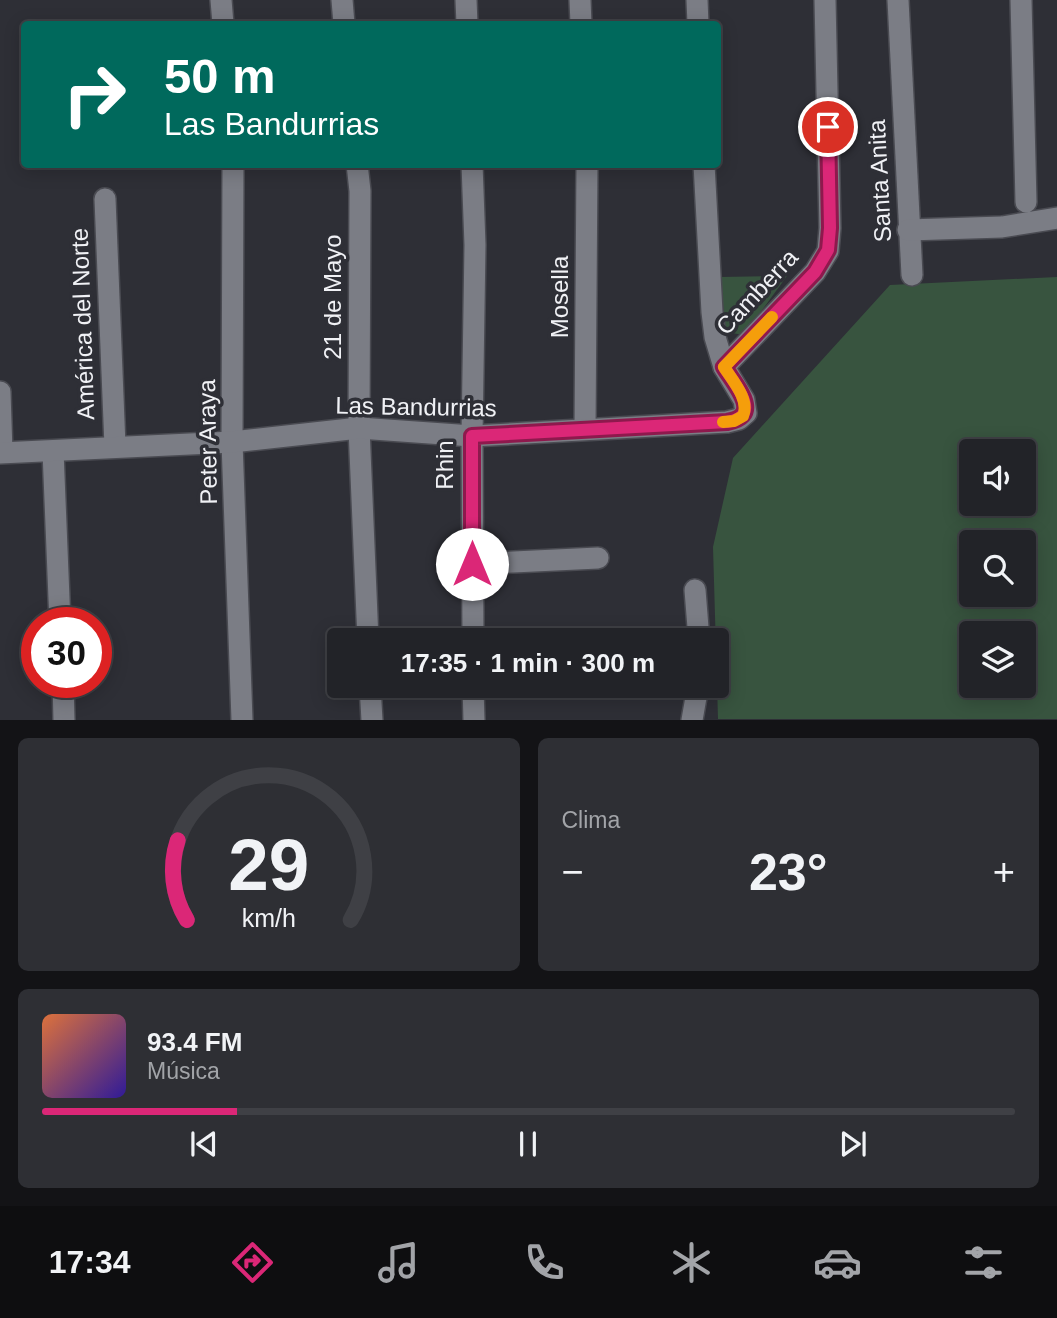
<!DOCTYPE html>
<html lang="es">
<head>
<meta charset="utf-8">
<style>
	body { margin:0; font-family:Helvetica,sans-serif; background:#2e2f34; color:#f1f3f6; height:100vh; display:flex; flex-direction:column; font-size:26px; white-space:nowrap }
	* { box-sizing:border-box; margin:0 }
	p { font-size:23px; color:#a2a4a8 }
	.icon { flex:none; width:38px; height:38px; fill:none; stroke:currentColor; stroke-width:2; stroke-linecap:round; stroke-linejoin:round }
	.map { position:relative; height:720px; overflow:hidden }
	.drawer { display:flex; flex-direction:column; gap:18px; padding:18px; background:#131316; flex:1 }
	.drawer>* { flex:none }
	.banner { position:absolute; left:21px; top:21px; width:700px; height:147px; border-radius:7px; box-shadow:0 4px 18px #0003,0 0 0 2px #3f4045; background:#00695c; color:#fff; overflow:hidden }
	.tools { position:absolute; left:959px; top:439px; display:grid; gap:14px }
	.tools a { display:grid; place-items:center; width:77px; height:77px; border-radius:7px; background:#222328; box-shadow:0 4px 18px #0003,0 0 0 2px #3f4045; font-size:35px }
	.speed { position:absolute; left:21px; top:607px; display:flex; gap:14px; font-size:35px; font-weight:700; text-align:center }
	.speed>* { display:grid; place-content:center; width:91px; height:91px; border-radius:50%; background:#222328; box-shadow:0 4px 18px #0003,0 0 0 2px #3f4045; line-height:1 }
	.speed .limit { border:10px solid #d22; background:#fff; color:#111 }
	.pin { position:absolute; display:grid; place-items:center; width:60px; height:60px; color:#fff; margin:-30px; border:4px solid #fff; border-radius:50%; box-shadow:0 2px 7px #0007 }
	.me { position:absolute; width:77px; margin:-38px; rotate:0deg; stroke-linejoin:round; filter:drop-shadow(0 0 5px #0008) }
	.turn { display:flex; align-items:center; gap:24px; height:147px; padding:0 28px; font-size:32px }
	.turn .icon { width:91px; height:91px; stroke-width:2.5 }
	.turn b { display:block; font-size:49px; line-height:60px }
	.big { font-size:52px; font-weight:700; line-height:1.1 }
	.drawer .card { flex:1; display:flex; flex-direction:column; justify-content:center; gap:10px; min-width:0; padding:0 24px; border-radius:10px; background:#2e2f34 }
	.drawer .dial { align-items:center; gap:0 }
	.dial svg { height:182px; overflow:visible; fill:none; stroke:#3f4045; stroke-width:7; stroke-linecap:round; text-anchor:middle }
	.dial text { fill:#f1f3f6; stroke:none }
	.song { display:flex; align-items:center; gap:21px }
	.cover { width:84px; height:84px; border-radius:10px; background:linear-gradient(135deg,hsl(20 70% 55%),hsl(250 70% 35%)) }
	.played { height:7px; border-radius:4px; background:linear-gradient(90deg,#db2777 20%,#3f4045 20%) }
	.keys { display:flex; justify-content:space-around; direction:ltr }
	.heat { display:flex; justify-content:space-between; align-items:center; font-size:38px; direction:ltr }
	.drawer .tiles { flex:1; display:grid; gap:18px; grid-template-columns:1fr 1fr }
	.card:last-child { grid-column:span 2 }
	.trip { position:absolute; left:327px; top:628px; width:402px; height:70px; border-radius:7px; background:#222328; box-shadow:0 4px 18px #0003,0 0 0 2px #3f4045; font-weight:700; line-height:70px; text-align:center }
	.dock { display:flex; height:112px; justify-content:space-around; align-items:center; background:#0e0e10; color:#a2a4a8 }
	.dock .icon { width:49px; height:49px }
	.dock .selected { color:#db2777 }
	.dock b { font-size:32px; color:#f1f3f6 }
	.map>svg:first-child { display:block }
	.green { fill:#38543f; fill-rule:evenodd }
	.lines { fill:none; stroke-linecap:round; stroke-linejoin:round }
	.minor-casing { stroke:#4a4b52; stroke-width:24 }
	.minor { stroke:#7b7d85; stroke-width:21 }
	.route-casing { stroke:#8e194d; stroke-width:18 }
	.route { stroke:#db2777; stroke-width:12 }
	.slow { stroke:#f59e0b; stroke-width:12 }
	.labels { text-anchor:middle; stroke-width:7; stroke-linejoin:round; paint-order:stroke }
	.street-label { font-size:24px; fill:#f0f1f5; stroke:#2e2f36 }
</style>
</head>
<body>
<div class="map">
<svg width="1057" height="720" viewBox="0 0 1057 720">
	<rect width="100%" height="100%" fill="#2e2f36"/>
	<g class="green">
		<polygon points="787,276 744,335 726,332 720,277"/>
		<path d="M1057,277V719H718L713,547L733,458L890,285ZM971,452H1024V504H971ZM971,542H1024V595H971ZM971,634H1024V686H971Z"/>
	</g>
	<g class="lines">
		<g class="minor-casing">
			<g id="minor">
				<polyline points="221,0 223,24"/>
				<polyline points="342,0 344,24"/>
				<polyline points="466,0 467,24"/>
				<polyline points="580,0 581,24"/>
				<polyline points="697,0 698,24"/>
				<polyline points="898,0 912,275"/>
				<polyline points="1021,0 1026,202"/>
				<polyline points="233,164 232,442 242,720"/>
				<polyline points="357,164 360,191 359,428 368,640"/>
				<polyline points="472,164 475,245 472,436 473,640"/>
				<polyline points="105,199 115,446"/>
				<polyline points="908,230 1002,227 1057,218"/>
				<polyline points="724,367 815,272 828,251 830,228 825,0"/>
				<polyline points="0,392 2,452"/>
				<polyline points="585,429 587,164"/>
				<polyline points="53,451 60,623"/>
				<polyline points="0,453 232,442 359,428 472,436 727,422 739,419 746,413 744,400 724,367 715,337 712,312 704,164"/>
				<polyline points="472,564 598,558"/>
				<polyline points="695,590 699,640"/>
				<polyline points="63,682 64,720"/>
				<polyline points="370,686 372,720"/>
				<polyline points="473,686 474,720"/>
				<polyline points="692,720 698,686"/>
			</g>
		</g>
		<use href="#minor" class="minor"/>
	</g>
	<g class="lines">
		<g class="route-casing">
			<path id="route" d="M472,564V436L727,422C764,416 735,385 724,367L815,272L828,250L830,228L828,127"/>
		</g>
		<use href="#route" class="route"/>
		<path class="slow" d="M723,422L734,421L743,416C750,400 733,381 724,367L772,317"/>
	</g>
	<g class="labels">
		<g class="street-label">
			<text transform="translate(880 181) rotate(-93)" y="8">Santa Anita</text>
			<text transform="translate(757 292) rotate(-47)" y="8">Camberra</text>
			<text transform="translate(333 297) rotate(-90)" y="8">21 de Mayo</text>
			<text transform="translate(560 297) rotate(-90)" y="8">Mosella</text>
			<text transform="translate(83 324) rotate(-92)" y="8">América del Norte</text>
			<text transform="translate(416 407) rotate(1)" y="8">Las Bandurrias</text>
			<text transform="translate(208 442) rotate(-91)" y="8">Peter Araya</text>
			<text transform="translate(445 465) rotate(-90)" y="8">Rhin</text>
		</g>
	</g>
</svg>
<div class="tools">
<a><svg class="icon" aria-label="sound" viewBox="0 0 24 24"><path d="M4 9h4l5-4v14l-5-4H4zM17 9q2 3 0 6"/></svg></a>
<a><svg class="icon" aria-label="search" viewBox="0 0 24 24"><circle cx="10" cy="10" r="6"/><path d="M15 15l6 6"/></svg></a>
<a><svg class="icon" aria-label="layers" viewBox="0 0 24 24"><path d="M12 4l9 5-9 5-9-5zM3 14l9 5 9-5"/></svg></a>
</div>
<div class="speed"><div class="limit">30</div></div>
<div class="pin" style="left:828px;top:127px;background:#d93025"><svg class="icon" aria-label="arrive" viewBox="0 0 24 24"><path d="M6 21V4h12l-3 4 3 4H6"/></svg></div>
<svg class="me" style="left:472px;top:564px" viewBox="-20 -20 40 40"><circle r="19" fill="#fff"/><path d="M0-13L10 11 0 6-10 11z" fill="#db2777"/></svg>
<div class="trip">17:35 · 1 min · 300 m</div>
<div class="banner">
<div class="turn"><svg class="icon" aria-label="right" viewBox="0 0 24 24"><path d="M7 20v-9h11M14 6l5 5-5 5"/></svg><div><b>50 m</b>Las Bandurrias</div></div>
</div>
</div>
<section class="drawer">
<div class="tiles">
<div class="card dial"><svg viewBox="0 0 100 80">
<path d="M14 69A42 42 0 1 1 86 69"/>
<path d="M14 69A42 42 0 0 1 10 34" stroke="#db2777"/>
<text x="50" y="56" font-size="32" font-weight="700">29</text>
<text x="50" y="72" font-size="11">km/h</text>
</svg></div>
<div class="card"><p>Clima</p>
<div class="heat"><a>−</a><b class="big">23°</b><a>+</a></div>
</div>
<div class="card">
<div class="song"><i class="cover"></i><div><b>93.4 FM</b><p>Música</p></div></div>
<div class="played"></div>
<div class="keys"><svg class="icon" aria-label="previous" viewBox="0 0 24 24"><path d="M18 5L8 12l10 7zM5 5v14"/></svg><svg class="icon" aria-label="pause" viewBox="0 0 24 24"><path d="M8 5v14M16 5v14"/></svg><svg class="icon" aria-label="next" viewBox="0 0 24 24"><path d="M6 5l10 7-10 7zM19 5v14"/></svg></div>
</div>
</div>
</section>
<nav class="dock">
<b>17:34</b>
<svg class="icon selected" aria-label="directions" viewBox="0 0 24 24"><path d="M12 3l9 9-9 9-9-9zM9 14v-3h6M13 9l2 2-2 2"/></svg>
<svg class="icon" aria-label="music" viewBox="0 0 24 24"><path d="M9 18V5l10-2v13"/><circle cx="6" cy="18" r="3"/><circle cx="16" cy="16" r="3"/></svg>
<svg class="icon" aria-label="phone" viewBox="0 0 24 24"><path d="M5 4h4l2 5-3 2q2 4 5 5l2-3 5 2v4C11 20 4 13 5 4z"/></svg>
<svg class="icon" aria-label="climate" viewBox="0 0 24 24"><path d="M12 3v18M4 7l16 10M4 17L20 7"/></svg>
<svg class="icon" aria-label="car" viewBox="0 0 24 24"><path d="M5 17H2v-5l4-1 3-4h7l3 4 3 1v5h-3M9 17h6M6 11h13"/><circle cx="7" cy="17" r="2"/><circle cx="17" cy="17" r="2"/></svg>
<svg class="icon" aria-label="filters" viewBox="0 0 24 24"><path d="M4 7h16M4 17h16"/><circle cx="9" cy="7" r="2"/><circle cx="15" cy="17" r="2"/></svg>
</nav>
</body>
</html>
